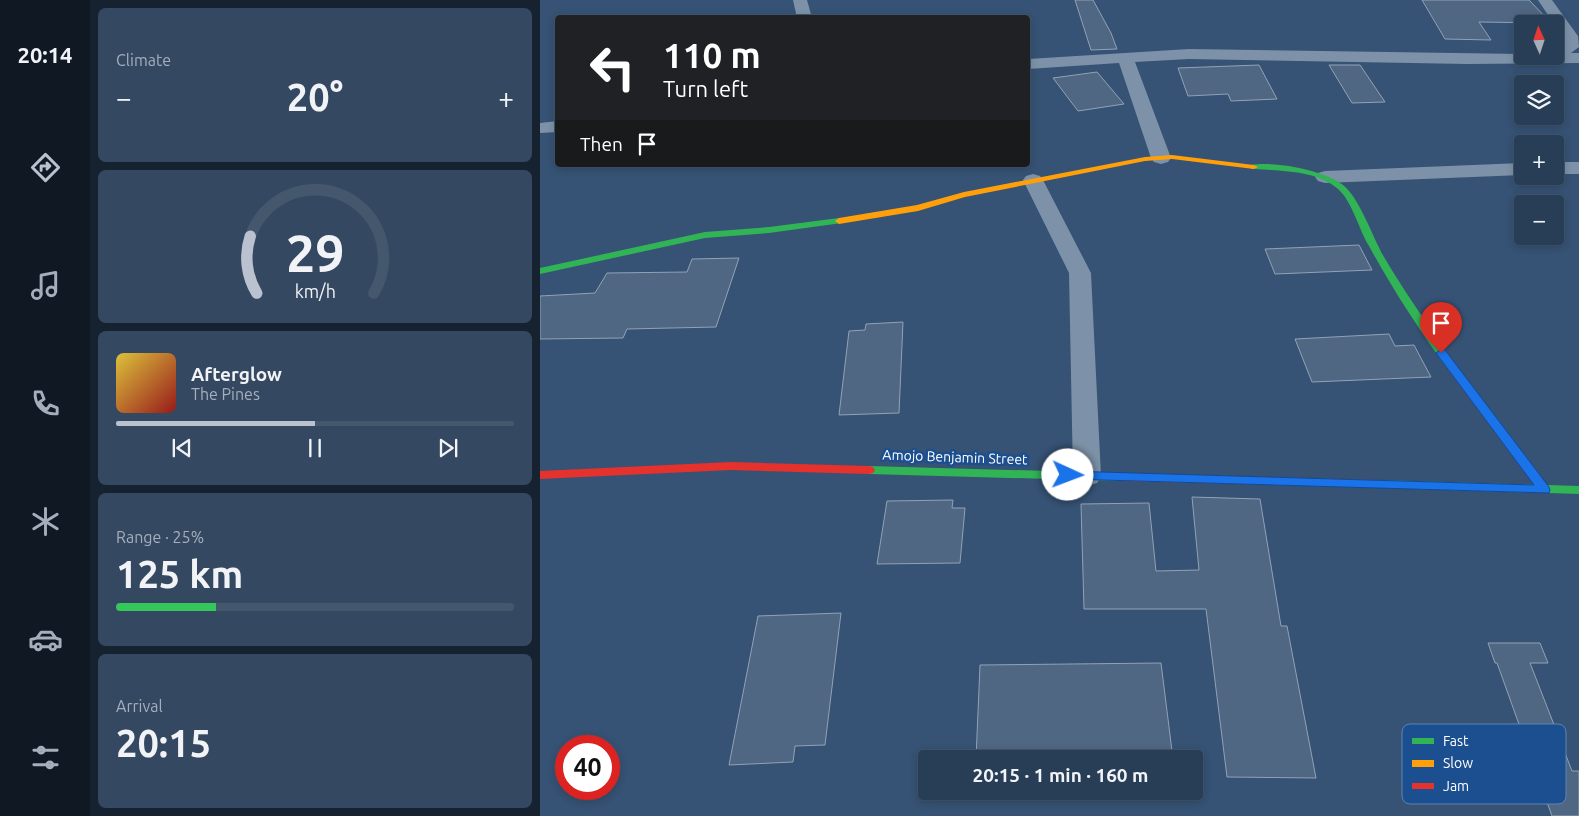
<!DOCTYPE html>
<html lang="en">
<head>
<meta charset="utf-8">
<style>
	body { margin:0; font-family:Ubuntu,sans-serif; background:#344961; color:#f1f3f6; height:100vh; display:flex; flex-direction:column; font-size:19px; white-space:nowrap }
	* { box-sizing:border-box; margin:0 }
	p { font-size:16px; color:#a5aeba }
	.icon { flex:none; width:28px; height:28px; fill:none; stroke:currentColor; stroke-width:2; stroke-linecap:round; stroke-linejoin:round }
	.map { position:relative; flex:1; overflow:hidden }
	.details { display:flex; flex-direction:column; gap:8px; padding:8px; background:#162230; width:450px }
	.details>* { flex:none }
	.hud { position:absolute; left:15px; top:15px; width:475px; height:152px; border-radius:5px; box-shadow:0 2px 8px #0003,0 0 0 1px #44576d; background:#202124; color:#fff; overflow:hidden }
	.needle { width:32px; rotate:357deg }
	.controls { position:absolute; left:974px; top:15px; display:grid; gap:10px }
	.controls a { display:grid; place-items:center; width:50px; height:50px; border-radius:5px; background:#283e57; box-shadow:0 2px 8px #0003,0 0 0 1px #44576d; font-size:25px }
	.speed { position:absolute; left:15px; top:735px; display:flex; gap:10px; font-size:25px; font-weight:700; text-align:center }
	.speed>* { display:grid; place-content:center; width:65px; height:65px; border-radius:50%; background:#283e57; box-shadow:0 2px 8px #0003,0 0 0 1px #44576d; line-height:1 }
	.speed .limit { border:8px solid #d22; background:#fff; color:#111 }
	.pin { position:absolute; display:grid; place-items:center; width:42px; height:42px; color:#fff; margin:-51px -21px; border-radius:50% 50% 50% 0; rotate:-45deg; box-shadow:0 0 5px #0007 }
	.pin .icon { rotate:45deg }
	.me { position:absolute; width:55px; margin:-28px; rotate:92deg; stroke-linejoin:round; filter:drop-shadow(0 0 4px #0008) }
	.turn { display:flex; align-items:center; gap:18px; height:105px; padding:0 25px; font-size:22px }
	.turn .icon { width:65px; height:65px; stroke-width:2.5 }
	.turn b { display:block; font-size:35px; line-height:42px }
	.then { display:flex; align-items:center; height:48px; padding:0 25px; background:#0003; gap:10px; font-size:19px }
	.big { font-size:38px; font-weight:700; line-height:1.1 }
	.details .widget { flex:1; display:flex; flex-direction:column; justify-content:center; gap:8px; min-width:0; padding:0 18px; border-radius:8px; background:#344961 }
	.details .dial { align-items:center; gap:0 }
	.dial svg { height:130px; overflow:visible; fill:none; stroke:#44576d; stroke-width:7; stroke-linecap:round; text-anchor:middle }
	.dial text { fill:#f1f3f6; stroke:none }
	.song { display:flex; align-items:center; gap:15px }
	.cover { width:60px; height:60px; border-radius:8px; background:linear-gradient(135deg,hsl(50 70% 55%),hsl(0 70% 35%)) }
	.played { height:5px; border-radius:2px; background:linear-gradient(90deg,#b9c2ce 50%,#44576d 50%) }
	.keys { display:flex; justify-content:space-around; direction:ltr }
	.heat { display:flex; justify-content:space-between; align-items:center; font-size:28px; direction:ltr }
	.charge { height:8px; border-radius:4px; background:linear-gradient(90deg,#34c759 25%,#44576d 0) }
	.trip { position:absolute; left:378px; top:750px; width:285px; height:50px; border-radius:5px; background:#283e57; box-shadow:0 2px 8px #0003,0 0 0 1px #44576d; font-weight:700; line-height:50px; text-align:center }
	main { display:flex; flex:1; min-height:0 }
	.tabs { display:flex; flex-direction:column; width:90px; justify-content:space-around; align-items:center; background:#101923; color:#a5aeba }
	.tabs .icon { width:35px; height:35px }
	.tabs .selected { color:#b9c2ce }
	.tabs b { font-size:22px; color:#f1f3f6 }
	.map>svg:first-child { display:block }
	.building { fill:#506783; stroke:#92a2b6 }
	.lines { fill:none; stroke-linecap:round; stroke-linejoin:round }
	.street { fill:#7d92a8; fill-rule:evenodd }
	.fast { fill:#30b455; fill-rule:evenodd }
	.slow { fill:#ff9f0a; fill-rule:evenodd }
	.jam { fill:#e5322d; fill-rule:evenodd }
	.route { fill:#1a73e8; stroke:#114b97 }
	.labels { text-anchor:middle; stroke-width:5; stroke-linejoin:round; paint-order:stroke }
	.street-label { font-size:14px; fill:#fff; stroke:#1b4f8f }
	.key { fill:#1b4f8f; stroke:#5f84b1; stroke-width:1 }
	.key-label { font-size:14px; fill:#fff }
</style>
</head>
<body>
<main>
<nav class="tabs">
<b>20:14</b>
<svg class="icon selected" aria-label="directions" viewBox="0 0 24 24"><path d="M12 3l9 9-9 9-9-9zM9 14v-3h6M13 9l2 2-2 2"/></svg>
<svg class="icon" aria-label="music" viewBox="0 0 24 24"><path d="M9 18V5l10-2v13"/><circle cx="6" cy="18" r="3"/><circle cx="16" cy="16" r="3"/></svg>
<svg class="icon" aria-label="phone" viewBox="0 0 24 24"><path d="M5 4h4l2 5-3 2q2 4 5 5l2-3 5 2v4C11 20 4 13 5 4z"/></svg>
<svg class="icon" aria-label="climate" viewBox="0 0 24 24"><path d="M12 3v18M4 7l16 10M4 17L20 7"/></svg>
<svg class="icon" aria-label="car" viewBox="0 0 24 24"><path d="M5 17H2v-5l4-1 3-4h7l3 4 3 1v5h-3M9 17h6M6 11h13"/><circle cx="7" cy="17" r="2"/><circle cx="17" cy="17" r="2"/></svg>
<svg class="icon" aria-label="filters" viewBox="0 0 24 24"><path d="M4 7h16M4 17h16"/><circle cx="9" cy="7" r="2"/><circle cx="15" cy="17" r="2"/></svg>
</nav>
<section class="details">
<div class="widget"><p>Climate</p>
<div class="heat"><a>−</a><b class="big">20°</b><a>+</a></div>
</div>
<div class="widget dial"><svg viewBox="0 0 100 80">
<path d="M14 69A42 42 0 1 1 86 69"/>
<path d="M14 69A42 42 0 0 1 10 34" stroke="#b9c2ce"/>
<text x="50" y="56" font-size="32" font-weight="700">29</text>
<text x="50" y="72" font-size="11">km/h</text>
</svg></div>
<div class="widget">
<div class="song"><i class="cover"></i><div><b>Afterglow</b><p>The Pines</p></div></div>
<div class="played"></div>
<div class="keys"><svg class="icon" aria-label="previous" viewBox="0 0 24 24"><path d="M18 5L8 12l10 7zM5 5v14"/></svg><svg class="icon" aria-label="pause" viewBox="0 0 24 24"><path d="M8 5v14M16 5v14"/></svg><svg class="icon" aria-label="next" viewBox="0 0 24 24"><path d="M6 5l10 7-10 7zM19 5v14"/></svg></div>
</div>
<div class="widget"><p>Range · 25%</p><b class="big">125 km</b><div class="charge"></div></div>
<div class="widget"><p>Arrival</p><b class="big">20:15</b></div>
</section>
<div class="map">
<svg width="1039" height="816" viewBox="0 0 1039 816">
	<rect width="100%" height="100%" fill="#365274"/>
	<g class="building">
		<polygon points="535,0 553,0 571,33 577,49 551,50"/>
		<polygon points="882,0 989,0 1011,23 939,22 951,40 905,39"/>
		<polygon points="719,65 737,99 691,101 688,94 648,96 638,68"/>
		<polygon points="789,65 820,65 845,102 812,103"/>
		<polygon points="557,72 584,104 538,111 513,78"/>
		<polygon points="819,245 832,270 735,274 725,249"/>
		<polygon points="199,258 176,327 87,329 83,338 0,339 0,296 55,293 67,273 147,272 152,259"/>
		<polygon points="363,322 359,413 299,415 309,331 325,330 326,324"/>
		<polygon points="849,334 855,346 874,345 891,377 772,382 755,339"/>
		<polygon points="652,497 720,499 741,626 747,626 776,778 687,777 666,609 544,609 541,504 609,503 616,571 659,570"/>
		<polygon points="413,500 412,508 425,508 420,563 337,564 347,501"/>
		<polygon points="301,613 285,745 255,746 253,762 189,765 218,616"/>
		<polygon points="948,643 1000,643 1008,663 990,663 1032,771 1039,771 1039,816 1012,816 957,663 955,663"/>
		<polygon points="621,663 633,759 436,759 440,665"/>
	</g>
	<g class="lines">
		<g class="street">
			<polygon points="253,0 267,0 272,18 257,18"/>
			<polygon points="998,0 1012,0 1038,36 1039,47 1031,53 1039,53 1039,63 927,64 649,59 595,62 631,158 628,162 621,164 614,162 611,158 579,63 488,69 488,59 649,49 982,54 982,56 1015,56 1015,49 1023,45 1022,36"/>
			<polygon points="18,121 18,132 0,133 0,123"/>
			<rect x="1015" y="162" width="24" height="12"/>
			<polygon points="982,163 982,175 785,183 778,181 775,177 778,173 785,171"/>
			<polygon points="493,174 500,176 503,180 551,273 561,476 557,483 547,486 537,483 533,476 529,273 483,180 486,176"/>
		</g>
		<g class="fast">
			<path d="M711,165C734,161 785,170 803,185C819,197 833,238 844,257C867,296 893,332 918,369L917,371H909C880,331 853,290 829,246C819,230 812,201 798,189C776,170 741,171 714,169H711Z"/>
			<polygon points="299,218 303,221 302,223 229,233 165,238 0,274 0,268 165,232 229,227"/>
			<polygon points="329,466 581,473 585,474 587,477 585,480 581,481 329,474 325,473 323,470 325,467"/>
			<polygon points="840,480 1039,486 1039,494 840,488 836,487 834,484 836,481"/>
		</g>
		<polygon class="slow" points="632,155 714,165 718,167 714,169 632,159 605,161 425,197 378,211 299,224 295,221 299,218 377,205 424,192 605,157"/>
		<g class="jam">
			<polygon points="913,366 917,367 1008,487 1010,490 1008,493 1000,493 909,371 908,369"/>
			<polygon points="191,462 329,466 333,467 335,470 333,473 329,474 191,470 0,479 0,471"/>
			<polygon points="581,473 840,480 844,481 846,484 844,487 840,488 581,481 577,480 575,477 577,474"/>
		</g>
	</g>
	<polygon class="route" points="901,349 905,350 1009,487 1010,490 1009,493 528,479 522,475 528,471 994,485 896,353"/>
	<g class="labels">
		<g class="street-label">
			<text transform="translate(415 457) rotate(2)" y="5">Amojo Benjamin Street</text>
		</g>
	</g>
	<rect x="862" y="724" width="164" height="80" rx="8" class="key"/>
	<rect x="872" y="738" width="22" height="6" fill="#30b455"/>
	<rect x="872" y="760" width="22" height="7" fill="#ff9f0a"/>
	<rect x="872" y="783" width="22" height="6" fill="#e5322d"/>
	<g class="key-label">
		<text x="903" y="746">Fast</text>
		<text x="903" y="768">Slow</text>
		<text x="903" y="791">Jam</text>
	</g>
</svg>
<div class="controls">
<a><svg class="needle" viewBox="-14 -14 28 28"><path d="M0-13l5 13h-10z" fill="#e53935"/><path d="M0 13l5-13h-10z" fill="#a5aeba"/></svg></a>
<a><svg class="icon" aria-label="layers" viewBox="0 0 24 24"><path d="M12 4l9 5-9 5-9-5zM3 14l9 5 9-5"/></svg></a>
<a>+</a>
<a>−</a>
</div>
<div class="speed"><div class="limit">40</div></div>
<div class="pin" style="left:901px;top:353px;background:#d93025"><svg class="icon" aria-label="arrive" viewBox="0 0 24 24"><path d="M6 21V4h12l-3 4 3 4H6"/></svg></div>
<svg class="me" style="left:528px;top:475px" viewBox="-20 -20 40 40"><circle r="19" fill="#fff"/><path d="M0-13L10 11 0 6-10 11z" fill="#1a73e8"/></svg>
<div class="trip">20:15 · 1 min · 160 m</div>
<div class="hud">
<div class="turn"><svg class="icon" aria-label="left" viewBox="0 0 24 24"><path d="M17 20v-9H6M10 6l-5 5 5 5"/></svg><div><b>110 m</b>Turn left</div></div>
<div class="then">Then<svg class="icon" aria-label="arrive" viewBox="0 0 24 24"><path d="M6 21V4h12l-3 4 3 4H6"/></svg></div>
</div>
</div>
</main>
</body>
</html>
